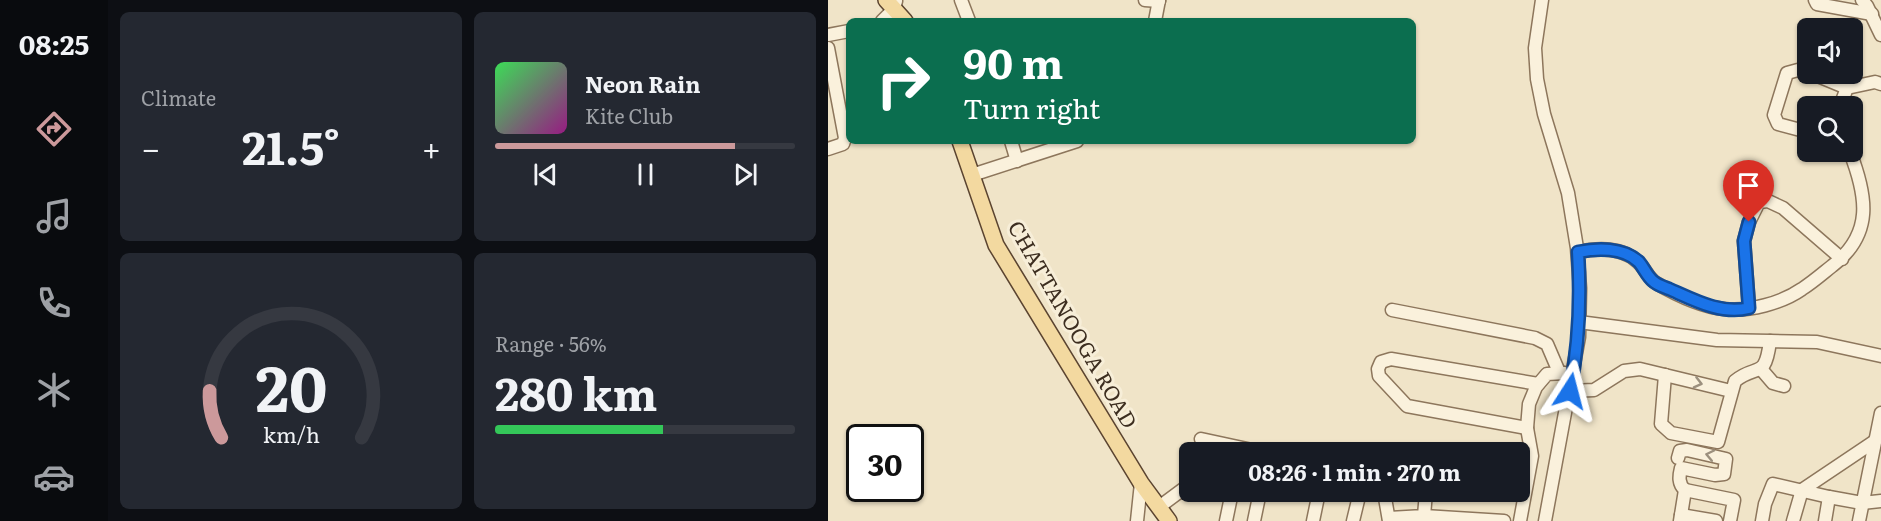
<!DOCTYPE html>
<html lang="en">
<head>
<meta charset="utf-8">
<style>
	body { margin:0; font-family:Literata,serif; background:#242831; color:#f1f3f6; height:100vh; display:flex; flex-direction:column; font-size:22px; white-space:nowrap }
	* { box-sizing:border-box; margin:0 }
	p { font-size:20px; color:#9ea1a6 }
	.icon { flex:none; width:33px; height:33px; fill:none; stroke:currentColor; stroke-width:2; stroke-linecap:round; stroke-linejoin:round }
	.map { position:relative; flex:1; overflow:hidden }
	.panel { display:flex; flex-direction:column; gap:12px; padding:12px; background:#0d0f14; width:720px }
	.panel>* { flex:none }
	.top-card { position:absolute; left:18px; top:18px; width:570px; height:126px; border-radius:9px; box-shadow:0 2px 4px #0004; background:#0b6e4f; color:#fff; overflow:hidden }
	.buttons { position:absolute; left:969px; top:18px; display:grid; gap:12px }
	.buttons a { display:grid; place-items:center; width:66px; height:66px; border-radius:9px; background:#171b24; box-shadow:0 2px 4px #0004; font-size:30px }
	.speed { position:absolute; left:18px; top:424px; display:flex; gap:12px; font-size:30px; font-weight:700; text-align:center }
	.speed>* { display:grid; place-content:center; width:78px; height:78px; border-radius:50%; background:#171b24; box-shadow:0 2px 4px #0004; line-height:1 }
	.speed .limit { border:3px solid #111; border-radius:9px; background:#fff; color:#111 }
	.pin { position:absolute; display:grid; place-items:center; width:51px; height:51px; color:#fff; margin:-62px -26px; border-radius:50% 50% 50% 0; rotate:-45deg; box-shadow:0 0 6px #0007 }
	.pin .icon { rotate:45deg }
	.me { position:absolute; width:66px; margin:-33px; rotate:9deg; stroke-linejoin:round; filter:drop-shadow(0 0 4px #0008) }
	.turn { display:flex; align-items:center; gap:21px; height:126px; padding:0 18px; font-size:27px }
	.turn .icon { width:78px; height:78px; stroke-width:2.5 }
	.turn b { display:block; font-size:42px; line-height:51px }
	.big { font-size:45px; font-weight:700; line-height:1.1 }
	.panel .tile { flex:1; display:flex; flex-direction:column; justify-content:center; gap:9px; min-width:0; padding:0 21px; border-radius:9px; background:#242831 }
	.panel .dial { align-items:center; gap:0 }
	.dial svg { height:156px; overflow:visible; fill:none; stroke:#363941; stroke-width:7; stroke-linecap:round; text-anchor:middle }
	.dial text { fill:#f1f3f6; stroke:none }
	.song { display:flex; align-items:center; gap:18px }
	.cover { width:72px; height:72px; border-radius:9px; background:linear-gradient(135deg,hsl(130 70% 55%),hsl(310 70% 35%)) }
	.played { height:6px; border-radius:3px; background:linear-gradient(90deg,#cc999b 80%,#363941 80%) }
	.keys { display:flex; justify-content:space-around; direction:ltr }
	.heat { display:flex; justify-content:space-between; align-items:center; font-size:33px; direction:ltr }
	.charge { height:9px; border-radius:4px; background:linear-gradient(90deg,#34c759 56%,#363941 0) }
	.panel .tiles { flex:1; display:grid; gap:12px; grid-template-columns:repeat(2,1fr) }
	.trip { position:absolute; left:351px; top:442px; width:351px; height:60px; border-radius:9px; background:#171b24; box-shadow:0 2px 4px #0004; font-weight:700; line-height:60px; text-align:center }
	main { display:flex; flex:1; min-height:0 }
	.dock { display:flex; flex-direction:column; width:108px; justify-content:space-around; align-items:center; background:#090b0e; color:#9ea1a6 }
	.dock .icon { width:42px; height:42px }
	.dock .selected { color:#cc999b }
	.dock b { font-size:27px; color:#f1f3f6 }
	.map>svg:first-child { display:block }
	.lines { fill:none; stroke-linecap:round; stroke-linejoin:round }
	.minor-casing { stroke:#8d765c; stroke-width:15 }
	.major-casing { stroke:#5b4430; stroke-width:18 }
	.minor { stroke:#faf1dc; stroke-width:12 }
	.major { stroke:#f3d9a0; stroke-width:15 }
	.oneway { stroke:#9c907e }
	.route-casing { stroke:#114b97; stroke-width:15 }
	.route { stroke:#1a73e8; stroke-width:10 }
	.labels { text-anchor:middle; stroke-width:6; stroke-linejoin:round; paint-order:stroke }
	.street-label { font-size:21px; fill:#3d2e20; stroke:#f7eed8 }
</style>
</head>
<body>
<main>
<nav class="dock">
<b>08:25</b>
<svg class="icon selected" aria-label="directions" viewBox="0 0 24 24"><path d="M12 3l9 9-9 9-9-9zM9 14v-3h6M13 9l2 2-2 2"/></svg>
<svg class="icon" aria-label="music" viewBox="0 0 24 24"><path d="M9 18V5l10-2v13"/><circle cx="6" cy="18" r="3"/><circle cx="16" cy="16" r="3"/></svg>
<svg class="icon" aria-label="phone" viewBox="0 0 24 24"><path d="M5 4h4l2 5-3 2q2 4 5 5l2-3 5 2v4C11 20 4 13 5 4z"/></svg>
<svg class="icon" aria-label="climate" viewBox="0 0 24 24"><path d="M12 3v18M4 7l16 10M4 17L20 7"/></svg>
<svg class="icon" aria-label="car" viewBox="0 0 24 24"><path d="M5 17H2v-5l4-1 3-4h7l3 4 3 1v5h-3M9 17h6M6 11h13"/><circle cx="7" cy="17" r="2"/><circle cx="17" cy="17" r="2"/></svg>
</nav>
<section class="panel">
<div class="tiles">
<div class="tile"><p>Climate</p>
<div class="heat"><a>−</a><b class="big">21.5°</b><a>+</a></div>
</div>
<div class="tile">
<div class="song"><i class="cover"></i><div><b>Neon Rain</b><p>Kite Club</p></div></div>
<div class="played"></div>
<div class="keys"><svg class="icon" aria-label="previous" viewBox="0 0 24 24"><path d="M18 5L8 12l10 7zM5 5v14"/></svg><svg class="icon" aria-label="pause" viewBox="0 0 24 24"><path d="M8 5v14M16 5v14"/></svg><svg class="icon" aria-label="next" viewBox="0 0 24 24"><path d="M6 5l10 7-10 7zM19 5v14"/></svg></div>
</div>
<div class="tile dial"><svg viewBox="0 0 100 80">
<path d="M14 69A42 42 0 1 1 86 69"/>
<path d="M14 69A42 42 0 0 1 8 45" stroke="#cc999b"/>
<text x="50" y="56" font-size="32" font-weight="700">20</text>
<text x="50" y="72" font-size="11">km/h</text>
</svg></div>
<div class="tile"><p>Range · 56%</p><b class="big">280 km</b><div class="charge"></div></div>
</div>
</section>
<div class="map">
<svg width="1053" height="521" viewBox="0 0 1053 521">
	<rect width="100%" height="100%" fill="#f0e4c8"/>
	<g class="lines">
		<g class="minor-casing">
			<g id="minor">
				<polyline points="133,0 141,21"/>
				<polyline points="317,0 331,1"/>
				<polyline points="714,0 707,48 709,79 716,114 740,193 749,248 752,288 751,337 717,521"/>
				<polyline points="987,0 989,4 1044,14"/>
				<polyline points="1034,0 1039,6 1053,35"/>
				<polyline points="54,21 66,9 68,1"/>
				<polyline points="327,21 331,0"/>
				<polyline points="0,35 21,31"/>
				<polyline points="0,48 17,138 15,144 0,149"/>
				<polyline points="980,72 970,70 959,73 946,115 950,124 980,132"/>
				<polyline points="985,74 1019,88"/>
				<polyline points="1012,106 1019,88 1047,82 1053,84"/>
				<polyline points="183,141 189,161"/>
				<polyline points="144,175 249,141"/>
				<path d="M750,252C769,248 794,247 810,262C817,268 820,278 828,283C847,294 874,307 896,309C921,312 954,303 974,289C985,282 994,274 1004,266C1046,234 1039,196 1022,152"/>
				<polyline points="921,308 916,241 921,222 931,202 940,201 955,208 1014,259"/>
				<polyline points="564,310 707,338 719,344 731,372"/>
				<polyline points="751,322 889,340 942,341"/>
				<polyline points="933,369 945,383 956,386"/>
				<path d="M837,375L833,424L843,433L890,442L907,381C929,363 937,381 942,341L989,342L1053,356"/>
				<polyline points="742,391 766,390 796,371 812,369 903,391"/>
				<polyline points="699,428 579,406 551,376 550,369 553,362 563,359 710,384"/>
				<polyline points="373,439 438,453"/>
				<path d="M850,458L852,451L859,450L898,459L896,474L887,475L853,468C851,476 850,484 857,490L852,521"/>
				<polyline points="857,490 906,500 902,521"/>
				<polyline points="556,492 561,521"/>
				<polyline points="1001,497 1034,503 1053,501"/>
				<polyline points="331,507 362,484"/>
				<polyline points="853,515 888,521"/>
				<polyline points="596,516 676,521"/>
				<polyline points="561,518 596,516 598,492"/>
				<polyline points="309,521 313,483"/>
				<polyline points="398,521 404,492"/>
				<polyline points="426,521 432,492"/>
				<polyline points="485,521 491,492"/>
				<polyline points="525,521 532,492"/>
				<polyline points="692,521 704,456 699,428 701,404 708,387 719,374 737,373"/>
				<polyline points="934,521 937,504 945,484 1001,497 997,521"/>
				<polyline points="965,521 974,490 1047,441"/>
				<polyline points="1031,521 1053,413"/>
			</g>
		</g>
		<g class="major-casing">
			<g id="major">
				<polyline points="58,0 77,21"/>
				<polyline points="132,141 168,245 313,483 341,521"/>
			</g>
		</g>
		<use href="#minor" class="minor"/>
		<use href="#major" class="major"/>
	</g>
	<defs><path id="oneway-chevron" d="M-2-3.5L2.5 0L-2 3.5" fill="none" stroke-width="1.6" stroke-linecap="round" stroke-linejoin="round" transform="scale(1.5)"/></defs>
	<g class="oneway">
		<use href="#oneway-chevron" transform="translate(870 383) rotate(14)"/>
		<use href="#oneway-chevron" transform="translate(882 455) rotate(-168)"/>
	</g>
	<g class="lines">
		<g class="route-casing">
			<path id="route" d="M742,391C751,344 753,299 750,252C769,248 795,247 811,262C816,268 819,276 825,281C829,285 836,287 841,289C866,300 893,315 921,308L916,241L921,222"/>
		</g>
		<use href="#route" class="route"/>
	</g>
	<g class="labels">
		<g class="street-label">
			<text transform="translate(244 325) rotate(60)" y="7">CHATTANOOGA ROAD</text>
		</g>
	</g>
</svg>
<div class="buttons">
<a><svg class="icon" aria-label="sound" viewBox="0 0 24 24"><path d="M4 9h4l5-4v14l-5-4H4zM17 9q2 3 0 6"/></svg></a>
<a><svg class="icon" aria-label="search" viewBox="0 0 24 24"><circle cx="10" cy="10" r="6"/><path d="M15 15l6 6"/></svg></a>
</div>
<div class="speed"><div class="limit">30</div></div>
<div class="pin" style="left:921px;top:222px;background:#d93025"><svg class="icon" aria-label="arrive" viewBox="0 0 24 24"><path d="M6 21V4h12l-3 4 3 4H6"/></svg></div>
<svg class="me" style="left:742px;top:391px" viewBox="-20 -20 40 40"><path d="M0-17L14 15 0 8-14 15z" fill="#1a73e8" stroke="#fff" stroke-width="4"/></svg>
<div class="trip">08:26 · 1 min · 270 m</div>
<div class="top-card">
<div class="turn"><svg class="icon" aria-label="right" viewBox="0 0 24 24"><path d="M7 20v-9h11M14 6l5 5-5 5"/></svg><div><b>90 m</b>Turn right</div></div>
</div>
</div>
</main>
</body>
</html>
